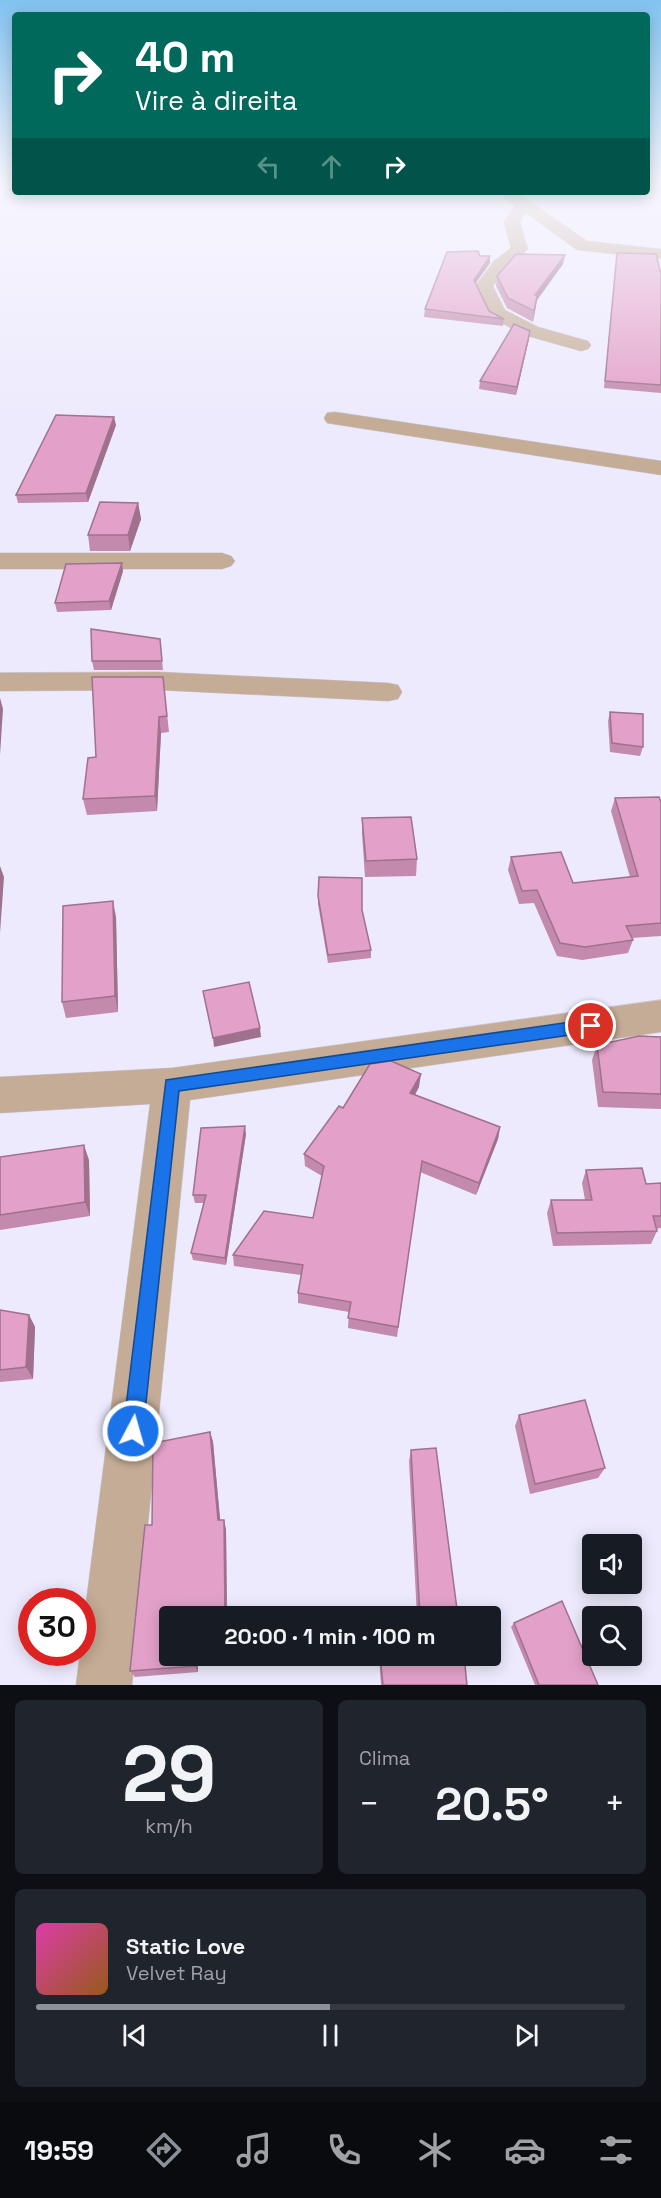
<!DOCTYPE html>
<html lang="pt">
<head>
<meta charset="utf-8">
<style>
	body { margin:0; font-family:"Space Grotesk",sans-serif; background:#20242c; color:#f1f3f6; height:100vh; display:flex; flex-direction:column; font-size:22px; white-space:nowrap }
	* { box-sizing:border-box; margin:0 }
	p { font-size:20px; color:#9ea1a6 }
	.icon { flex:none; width:33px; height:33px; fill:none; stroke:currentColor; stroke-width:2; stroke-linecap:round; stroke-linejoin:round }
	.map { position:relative; height:1685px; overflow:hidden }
	.drawer { display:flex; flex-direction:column; gap:15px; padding:15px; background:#0d0f14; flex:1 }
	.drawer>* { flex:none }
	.hud { position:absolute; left:12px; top:12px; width:638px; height:183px; border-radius:6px; box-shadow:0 3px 15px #0003; background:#00695c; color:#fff; overflow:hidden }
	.controls { position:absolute; left:582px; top:1534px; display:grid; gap:12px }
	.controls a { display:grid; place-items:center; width:60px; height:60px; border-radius:6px; background:#171b24; box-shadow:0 3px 15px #0003; font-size:30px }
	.speed { position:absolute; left:18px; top:1588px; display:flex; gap:12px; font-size:30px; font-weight:700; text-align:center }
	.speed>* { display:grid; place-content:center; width:78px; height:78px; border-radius:50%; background:#171b24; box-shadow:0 3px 15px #0003; line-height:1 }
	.speed .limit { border:9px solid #d22; background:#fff; color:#111 }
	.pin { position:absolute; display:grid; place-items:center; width:51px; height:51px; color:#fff; margin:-26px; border:3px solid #fff; border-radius:50%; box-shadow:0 2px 6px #0007 }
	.me { position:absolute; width:66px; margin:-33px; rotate:6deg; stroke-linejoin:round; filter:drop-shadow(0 0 4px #0008) }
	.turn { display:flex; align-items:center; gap:21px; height:126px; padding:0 24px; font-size:27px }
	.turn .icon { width:78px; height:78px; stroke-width:2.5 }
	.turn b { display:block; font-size:42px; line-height:51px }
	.lanes { display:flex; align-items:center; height:57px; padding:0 24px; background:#0003; justify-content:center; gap:30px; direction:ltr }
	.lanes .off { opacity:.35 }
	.big { font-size:45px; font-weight:800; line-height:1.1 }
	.drawer .card { flex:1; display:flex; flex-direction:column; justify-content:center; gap:9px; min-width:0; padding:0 21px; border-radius:9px; background:#20242c }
	.drawer .dial { align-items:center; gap:0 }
	.dial b { font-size:78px; line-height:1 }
	.song { display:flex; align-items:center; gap:18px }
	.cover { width:72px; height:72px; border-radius:9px; background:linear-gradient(135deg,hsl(320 70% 55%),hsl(30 70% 35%)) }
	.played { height:6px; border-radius:3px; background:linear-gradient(90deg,#8c9099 50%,#363941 50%) }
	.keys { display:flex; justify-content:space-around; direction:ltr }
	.heat { display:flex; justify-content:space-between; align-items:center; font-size:33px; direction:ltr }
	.drawer .tiles { flex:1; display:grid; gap:15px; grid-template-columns:1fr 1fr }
	.card:last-child { grid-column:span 2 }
	.trip { position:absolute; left:159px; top:1606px; width:342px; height:60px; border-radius:6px; background:#171b24; box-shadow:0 3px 15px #0003; font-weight:800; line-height:60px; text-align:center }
	.menu { display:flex; height:96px; justify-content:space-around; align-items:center; background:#090b0e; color:#9ea1a6 }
	.menu .icon { width:42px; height:42px }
	.menu .on { color:#8c9099 }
	.menu b { font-size:27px; color:#f1f3f6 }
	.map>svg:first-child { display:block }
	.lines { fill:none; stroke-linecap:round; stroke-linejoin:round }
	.minor-casing { stroke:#c9c6d8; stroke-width:1 }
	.minor { fill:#c4ac96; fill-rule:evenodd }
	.wall { fill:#c38aad }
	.shaded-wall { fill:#9f718d }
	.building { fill:#e3a1c9; stroke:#9f718d; stroke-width:1.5 }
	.route { fill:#1a73e8; stroke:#114b97; stroke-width:1.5 }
</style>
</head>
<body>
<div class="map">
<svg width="661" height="1685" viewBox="0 0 661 1685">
	<rect width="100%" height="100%" fill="#edeafd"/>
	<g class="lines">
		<g class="minor-casing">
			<g id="minor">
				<polygon points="498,192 516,192 587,241 661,249 661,259 577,250 526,213 520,222 528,249 506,269 493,286 505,310 538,327 588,341 591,345 588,349 581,351 524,335 490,317 488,313 475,286 494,261 511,248 504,222 515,206"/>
				<polygon points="335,412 661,461 661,475 327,423 324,418 327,413"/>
				<polygon points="0,553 222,553 231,556 235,561 231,566 222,569 0,569"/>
				<polygon points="158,672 388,683 398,685 402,692 398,699 388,701 158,690 0,691 0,673"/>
				<polygon points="661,1000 661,1032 190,1100 132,1685 76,1685 80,1653 82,1653 82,1634 150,1104 0,1113 0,1077 172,1068"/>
			</g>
		</g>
		<use href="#minor" class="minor"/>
	</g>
	<g class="wall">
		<polygon points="617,253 661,274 661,393 604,388"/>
		<polygon points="480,256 490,263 475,283 489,311 504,319 503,326 424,317 425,309"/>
		<polygon points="563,264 537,300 533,322 507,308 496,286 497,276"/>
		<polygon points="529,339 516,395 479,389 480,381"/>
		<polygon points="116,425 88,502 18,503 16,495"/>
		<polygon points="138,503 141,519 130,551 90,551 88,535"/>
		<polygon points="123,571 111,610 57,612 55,603"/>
		<polygon points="160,639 163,670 94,670 92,661"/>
		<polygon points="163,677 169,732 161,733 157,811 87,815 83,799 96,757"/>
		<polygon points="610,712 643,747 640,756 610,752 608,721"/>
		<polygon points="615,798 661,802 661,936 632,938 633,940 628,953 582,960 557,956 534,903 519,904 508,870 511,857 573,883 630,877 611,811"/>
		<polygon points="362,818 417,859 416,876 365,877 362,834"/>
		<polygon points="318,896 371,950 371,958 328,963 318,904"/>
		<polygon points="116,917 118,1012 66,1018 62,1002"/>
		<polygon points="661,1037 661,1109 598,1107 592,1060 597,1045"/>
		<polygon points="419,1087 415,1095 500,1127 498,1139 476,1195 420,1172 397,1337 348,1328 349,1312 298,1303 298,1293 301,1275 234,1266 233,1255 313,1218 322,1176 305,1166 304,1154"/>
		<polygon points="246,1134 226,1265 193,1260 191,1253 204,1203 195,1203 193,1195"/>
		<polygon points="0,1157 89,1160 90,1216 0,1230"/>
		<polygon points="586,1170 646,1184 661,1183 661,1228 656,1229 657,1231 651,1244 553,1246 547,1213 551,1200 585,1200 582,1183"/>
		<polygon points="0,1310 29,1315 35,1327 33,1379 0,1382"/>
		<polygon points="519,1415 605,1468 598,1478 530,1494 515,1426"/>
		<polygon points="210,1432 213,1442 220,1520 226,1529 227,1617 170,1617 170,1656 198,1656 198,1672 135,1677 130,1671 152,1525"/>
		<polygon points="411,1450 458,1617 417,1617 409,1461"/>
		<polygon points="514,1623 598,1685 535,1685 511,1627"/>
		<polygon points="379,1656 464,1656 467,1685 381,1685"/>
	</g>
	<g class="shaded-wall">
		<polygon points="565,255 563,264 537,300 533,322 535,295"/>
		<polygon points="490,256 490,263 473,287 474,280"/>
		<polygon points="530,331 529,339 516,395 517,387"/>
		<polygon points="114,417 116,425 88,502 86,493"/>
		<polygon points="138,503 141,519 130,551 128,535"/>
		<polygon points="122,563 123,571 111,610 109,601"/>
		<polygon points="0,698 3,709 0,755"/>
		<polygon points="159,717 161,733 157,811 155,796"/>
		<polygon points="0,866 4,877 0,933"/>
		<polygon points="113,901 116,917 118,1012 115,996"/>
		<polygon points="260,1028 261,1037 214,1047 213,1038"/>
		<polygon points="421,1074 419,1087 409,1105 410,1093"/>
		<polygon points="245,1126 246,1134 226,1265 225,1258"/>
		<polygon points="500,1127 498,1139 476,1195 479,1183"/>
		<polygon points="84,1145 89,1160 90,1216 85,1202"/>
		<polygon points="29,1315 35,1327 33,1379 26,1367"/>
		<polygon points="210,1432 213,1442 221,1529 218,1520"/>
		<polygon points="224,1520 226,1529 227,1617 225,1617"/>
		<polygon points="195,1656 198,1656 198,1672 195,1666"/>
	</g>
	<g class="building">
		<polygon points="478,251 480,256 490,256 474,280 489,311 504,319 425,309 447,252"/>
		<polygon points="617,253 656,254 661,274 661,385 605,381"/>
		<polygon points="516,254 565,255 535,295 537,296 534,311 508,298 497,276"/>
		<polygon points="514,324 530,331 517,387 480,381"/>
		<polygon points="56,415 114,417 86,493 16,495"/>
		<polygon points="100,502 138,503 128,535 88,535"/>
		<polygon points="122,563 109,601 55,603 66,564"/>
		<polygon points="91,629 160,639 162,661 92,661"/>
		<polygon points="92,677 163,677 167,716 159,717 155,796 83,799 88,758 96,757"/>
		<polygon points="610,712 643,714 643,747 612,743"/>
		<polygon points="659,797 661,802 661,923 626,926 633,940 585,947 560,943 537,890 522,891 511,857 561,852 573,883 638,876 615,798"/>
		<polygon points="411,817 417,859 366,861 362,818"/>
		<polygon points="319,877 362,878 362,910 371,950 328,955 318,896"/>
		<polygon points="113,901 115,996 62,1002 63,906"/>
		<polygon points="249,982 260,1028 213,1038 203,991"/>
		<polygon points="639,1036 661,1037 661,1094 603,1092 597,1045"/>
		<polygon points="391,1061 421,1074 410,1093 500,1127 479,1183 422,1161 398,1327 348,1318 351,1302 298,1293 303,1265 233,1255 264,1211 313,1218 324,1166 304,1154 339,1106 343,1108 370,1064"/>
		<polygon points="245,1126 225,1258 191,1253 206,1195 193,1195 201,1128"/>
		<polygon points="84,1145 85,1202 0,1215 0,1157"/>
		<polygon points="642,1168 646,1184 661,1183 661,1216 653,1216 657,1231 557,1233 551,1200 592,1200 586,1170"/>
		<polygon points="0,1310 29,1315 26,1367 0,1370"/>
		<polygon points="585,1400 605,1468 535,1484 519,1415"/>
		<polygon points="210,1432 218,1520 224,1520 225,1617 170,1617 170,1656 195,1656 195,1666 130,1671 145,1525 152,1525 153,1443"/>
		<polygon points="436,1448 458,1617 420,1617 411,1450"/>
		<polygon points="562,1601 598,1685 539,1685 514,1623"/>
		<polygon points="380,1656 464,1656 467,1685 383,1685"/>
	</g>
	<linearGradient id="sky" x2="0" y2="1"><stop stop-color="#82c3f0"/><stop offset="0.44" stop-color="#f7f6fe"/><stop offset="1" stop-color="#f7f6fe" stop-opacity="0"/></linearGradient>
	<rect width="661" height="420" fill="url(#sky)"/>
	<polygon class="route" points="591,1019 597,1021 599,1026 597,1031 591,1032 179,1091 143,1431 140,1438 133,1441 126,1438 123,1431 166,1080"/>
</svg>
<div class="controls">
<a><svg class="icon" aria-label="sound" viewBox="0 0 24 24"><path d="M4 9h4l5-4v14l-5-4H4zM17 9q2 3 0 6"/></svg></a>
<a><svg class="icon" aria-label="search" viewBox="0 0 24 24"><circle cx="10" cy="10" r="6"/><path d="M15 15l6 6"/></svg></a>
</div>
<div class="speed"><div class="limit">30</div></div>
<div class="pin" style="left:591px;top:1026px;background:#d93025"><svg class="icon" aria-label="arrive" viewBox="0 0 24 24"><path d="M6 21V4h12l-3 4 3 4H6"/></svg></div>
<svg class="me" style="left:133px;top:1431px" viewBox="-20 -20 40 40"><circle r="17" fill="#1a73e8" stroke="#fff" stroke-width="3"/><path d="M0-11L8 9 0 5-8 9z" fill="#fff"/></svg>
<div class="trip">20:00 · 1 min · 100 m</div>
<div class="hud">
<div class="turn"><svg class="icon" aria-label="right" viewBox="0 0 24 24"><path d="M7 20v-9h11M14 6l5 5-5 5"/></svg><div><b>40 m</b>Vire à direita</div></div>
<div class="lanes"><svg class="icon off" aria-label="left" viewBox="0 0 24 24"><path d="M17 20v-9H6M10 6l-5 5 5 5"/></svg><svg class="icon off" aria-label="ahead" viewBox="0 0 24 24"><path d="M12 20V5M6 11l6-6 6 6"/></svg><svg class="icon" aria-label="right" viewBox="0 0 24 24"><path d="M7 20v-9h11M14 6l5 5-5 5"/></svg></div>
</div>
</div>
<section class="drawer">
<div class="tiles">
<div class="card dial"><b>29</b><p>km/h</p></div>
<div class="card"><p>Clima</p>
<div class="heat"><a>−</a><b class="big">20.5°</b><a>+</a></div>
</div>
<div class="card">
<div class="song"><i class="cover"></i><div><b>Static Love</b><p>Velvet Ray</p></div></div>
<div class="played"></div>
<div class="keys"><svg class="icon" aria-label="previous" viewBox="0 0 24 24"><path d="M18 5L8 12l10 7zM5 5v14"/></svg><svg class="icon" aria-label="pause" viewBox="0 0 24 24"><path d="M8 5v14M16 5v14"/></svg><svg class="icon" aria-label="next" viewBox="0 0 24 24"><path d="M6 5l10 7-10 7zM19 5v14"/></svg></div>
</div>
</div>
</section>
<nav class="menu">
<b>19:59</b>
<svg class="icon on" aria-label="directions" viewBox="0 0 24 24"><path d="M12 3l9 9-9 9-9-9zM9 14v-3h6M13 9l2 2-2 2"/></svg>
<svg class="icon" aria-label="music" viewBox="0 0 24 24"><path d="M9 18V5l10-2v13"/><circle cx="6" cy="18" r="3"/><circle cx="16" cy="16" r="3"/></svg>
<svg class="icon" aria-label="phone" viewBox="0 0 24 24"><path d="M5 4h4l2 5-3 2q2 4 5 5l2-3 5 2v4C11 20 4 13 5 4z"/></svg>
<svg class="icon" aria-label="climate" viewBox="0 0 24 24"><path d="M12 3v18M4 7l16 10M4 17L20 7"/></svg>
<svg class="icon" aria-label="car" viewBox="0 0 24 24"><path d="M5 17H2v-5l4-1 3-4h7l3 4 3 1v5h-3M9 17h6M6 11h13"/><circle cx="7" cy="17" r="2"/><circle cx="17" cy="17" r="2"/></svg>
<svg class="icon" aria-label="filters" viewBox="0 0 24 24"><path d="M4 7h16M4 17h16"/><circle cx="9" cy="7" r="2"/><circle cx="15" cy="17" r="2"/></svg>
</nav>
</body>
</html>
